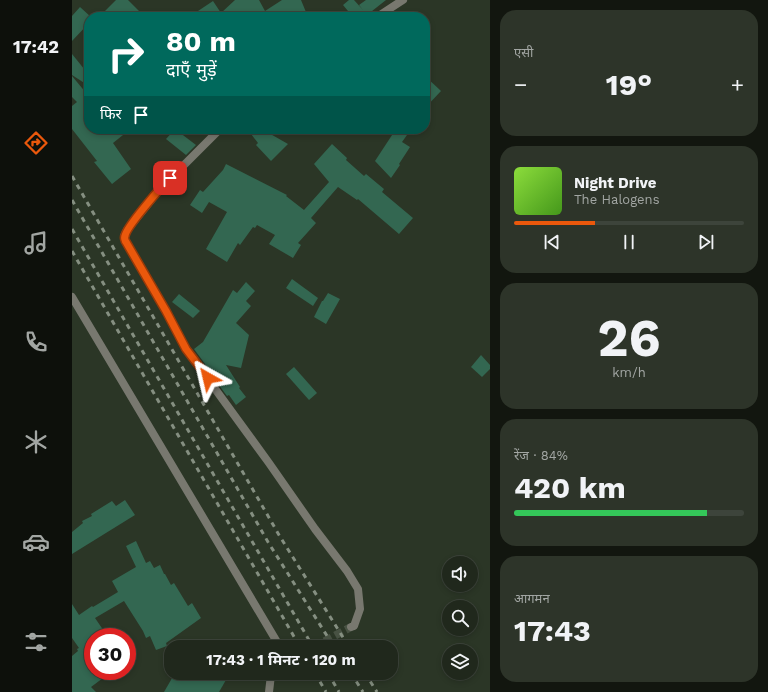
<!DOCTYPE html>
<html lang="hi">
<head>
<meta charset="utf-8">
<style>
	body { margin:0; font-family:"Work Sans","Noto Sans Devanagari",sans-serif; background:#2d3429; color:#f1f3f6; height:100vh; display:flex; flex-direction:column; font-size:15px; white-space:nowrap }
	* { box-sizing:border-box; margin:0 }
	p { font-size:13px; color:#a2a6a3 }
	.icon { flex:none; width:22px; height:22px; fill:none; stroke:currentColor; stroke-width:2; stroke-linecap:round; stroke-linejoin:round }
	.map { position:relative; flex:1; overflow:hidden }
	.sheet { display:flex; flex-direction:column; gap:10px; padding:10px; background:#12160f; width:278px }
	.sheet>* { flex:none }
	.hud { position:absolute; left:12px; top:12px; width:346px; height:122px; border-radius:16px; box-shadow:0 2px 6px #0003,0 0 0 1px #3d443b; background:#00695c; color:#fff; overflow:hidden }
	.buttons { position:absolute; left:370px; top:556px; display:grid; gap:8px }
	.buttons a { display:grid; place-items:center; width:36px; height:36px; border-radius:50%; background:#20281c; box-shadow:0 2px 6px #0003,0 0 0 1px #3d443b; font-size:20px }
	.speed { position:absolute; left:12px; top:628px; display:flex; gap:8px; font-size:20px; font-weight:700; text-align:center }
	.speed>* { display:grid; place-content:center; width:52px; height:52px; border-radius:50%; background:#20281c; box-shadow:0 2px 6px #0003,0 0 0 1px #3d443b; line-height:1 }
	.speed .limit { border:6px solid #d22; background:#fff; color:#111 }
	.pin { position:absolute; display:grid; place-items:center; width:34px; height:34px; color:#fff; margin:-17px; border-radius:8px; box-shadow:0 2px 6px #0006 }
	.me { position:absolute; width:44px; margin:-22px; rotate:323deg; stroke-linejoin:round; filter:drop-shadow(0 0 3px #0008) }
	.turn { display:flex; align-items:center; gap:14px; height:84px; padding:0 16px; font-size:18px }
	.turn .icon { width:52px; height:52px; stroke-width:2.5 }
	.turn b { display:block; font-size:28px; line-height:34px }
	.then { display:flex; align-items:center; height:38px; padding:0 16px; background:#0003; gap:8px; font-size:15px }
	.big { font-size:30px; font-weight:700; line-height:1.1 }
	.sheet .widget { flex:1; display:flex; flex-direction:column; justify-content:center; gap:6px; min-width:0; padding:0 14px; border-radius:16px; background:#2d3429 }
	.sheet .dial { align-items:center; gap:0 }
	.dial b { font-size:52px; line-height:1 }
	.song { display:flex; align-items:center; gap:12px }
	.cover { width:48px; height:48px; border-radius:6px; background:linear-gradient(135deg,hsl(90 70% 55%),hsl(100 70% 35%)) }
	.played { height:4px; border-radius:2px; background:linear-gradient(90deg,#ea580c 35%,#3d443b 35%) }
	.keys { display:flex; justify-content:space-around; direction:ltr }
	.heat { display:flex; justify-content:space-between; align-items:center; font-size:22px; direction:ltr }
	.charge { height:6px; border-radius:3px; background:linear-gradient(90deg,#34c759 84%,#3d443b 0) }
	.trip { position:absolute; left:92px; top:640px; width:234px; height:40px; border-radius:16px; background:#20281c; box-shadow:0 2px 6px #0003,0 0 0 1px #3d443b; font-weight:700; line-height:40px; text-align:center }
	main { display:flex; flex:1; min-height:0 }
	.tabs { display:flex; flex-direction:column; width:72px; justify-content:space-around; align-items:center; background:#0d100b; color:#a2a6a3 }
	.tabs .icon { width:28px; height:28px }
	.tabs .current { color:#ea580c }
	.tabs b { font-size:18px; color:#f1f3f6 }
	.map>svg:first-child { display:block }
	.building { fill:#336751 }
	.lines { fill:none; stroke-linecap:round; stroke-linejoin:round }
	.street-tunnel { stroke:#485243; stroke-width:8; stroke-dasharray:8 4; stroke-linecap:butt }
	.street { stroke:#78786f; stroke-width:8 }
	.rail { stroke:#858f81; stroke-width:3; stroke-dasharray:5 5; stroke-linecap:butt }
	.route-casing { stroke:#983908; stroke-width:10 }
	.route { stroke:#ea580c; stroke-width:7 }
</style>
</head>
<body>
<main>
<nav class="tabs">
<b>17:42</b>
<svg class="icon current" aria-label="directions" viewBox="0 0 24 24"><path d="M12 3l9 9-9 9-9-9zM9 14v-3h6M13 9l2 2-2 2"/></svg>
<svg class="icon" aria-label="music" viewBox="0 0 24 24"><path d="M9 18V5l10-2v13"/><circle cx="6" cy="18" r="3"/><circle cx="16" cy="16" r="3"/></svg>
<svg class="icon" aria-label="phone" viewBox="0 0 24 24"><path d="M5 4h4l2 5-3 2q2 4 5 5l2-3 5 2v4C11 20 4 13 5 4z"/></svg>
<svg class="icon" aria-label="climate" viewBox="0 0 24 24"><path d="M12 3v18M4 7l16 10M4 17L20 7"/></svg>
<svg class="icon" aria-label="car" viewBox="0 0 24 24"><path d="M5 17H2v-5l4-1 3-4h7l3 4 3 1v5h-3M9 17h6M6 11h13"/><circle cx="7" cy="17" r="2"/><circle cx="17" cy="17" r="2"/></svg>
<svg class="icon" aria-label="filters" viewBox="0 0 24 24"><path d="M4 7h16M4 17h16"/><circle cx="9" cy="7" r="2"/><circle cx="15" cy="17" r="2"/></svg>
</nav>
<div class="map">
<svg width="418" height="692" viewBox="0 0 418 692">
	<rect width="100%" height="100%" fill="#2b3626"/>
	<g class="building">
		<polygon points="44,0 56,0 73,17 27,17"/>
		<polygon points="163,0 187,0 193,11 210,0 229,0 236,17 117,17 141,1 149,13"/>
		<polygon points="277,0 282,0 291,10 287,5 294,0 314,0 295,15 292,11 284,17 281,17 271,5"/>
		<polygon points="8,7 19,17 17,17 17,23 0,41 0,16"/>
		<polygon points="0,54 17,75 17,86 0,75"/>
		<polygon points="0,76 15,94 17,92 17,129 46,129 51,135 41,143 59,169 40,184 22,162 25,161 0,129 0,106 5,102 0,97"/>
		<polygon points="353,76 369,91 353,108"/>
		<polygon points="103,129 124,145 114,155 94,139"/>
		<polygon points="186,129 193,129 195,132 216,144 199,161 184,145 186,143 179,134"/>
		<polygon points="324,129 335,135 330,142 338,147 327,164 328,165 319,178 303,161"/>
		<polygon points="260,144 275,158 274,160 292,176 294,174 312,189 310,192 341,218 327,234 286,199 285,200 266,187 239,218 244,223 226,243 229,245 221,258 197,244 203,235 185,225 183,228 181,227 168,245 166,243 155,262 134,249 155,212 137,202 130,213 118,205 128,190 131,192 151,170 154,164 215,195 214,196 232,210 257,182 242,164"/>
		<polygon points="220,279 246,298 241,306 214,288"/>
		<polygon points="174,282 183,291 174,301 179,306 164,323 177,335 169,368 154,365 168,387 167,388 174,397 164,405 157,395 155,396 135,369 136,368 122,349 131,342 161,290 165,293"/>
		<polygon points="256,293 268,299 254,324 242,317 250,301 251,301"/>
		<polygon points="107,294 128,311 121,318 100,302"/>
		<polygon points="409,355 418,365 418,369 410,377 399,367"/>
		<polygon points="222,367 245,393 237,400 214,374"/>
		<polygon points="53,500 63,515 0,554 0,532 11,523 10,521 20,516 19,514 40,501 44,506"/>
		<polygon points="64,541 74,563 78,561 82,568 88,565 92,574 93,574 99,585 102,583 116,606 120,603 129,618 94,643 95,646 84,650 78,636 74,638 71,631 52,601 23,618 36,637 21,637 21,671 26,671 31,678 19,687 24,692 0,692 0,656 6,651 5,649 7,648 0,638 0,604 7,615 20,606 21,607 46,592 40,581 64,567 54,546"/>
		<polygon points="103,673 158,673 147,692 92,692"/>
	</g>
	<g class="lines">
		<polyline class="street-tunnel" points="242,647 279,627"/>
		<g class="street">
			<polyline points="305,17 331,0"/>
			<polyline points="148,129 88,189 55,230 52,236 54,242 94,311 114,349 197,463 243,529 275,571 286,589 288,609 282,626 279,627"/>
			<polyline points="0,297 208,647"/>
			<polyline points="197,692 199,675 201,673"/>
		</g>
		<g class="rail">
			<polyline points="0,176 207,535 277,647"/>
			<polyline points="0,200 196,542 262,647"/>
			<polyline points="0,229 241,647"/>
			<polyline points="0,251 228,647"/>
			<polyline points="243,673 254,692"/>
			<polyline points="256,673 267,692"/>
			<polyline points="279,673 291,692"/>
			<polyline points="293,673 305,692"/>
		</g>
	</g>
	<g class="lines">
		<g class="route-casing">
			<path id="route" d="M98,178C90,186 54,227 53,236C52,237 53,241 54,242L94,311L114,349L136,378"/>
		</g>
		<use href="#route" class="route"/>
	</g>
</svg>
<div class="buttons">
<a><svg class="icon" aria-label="sound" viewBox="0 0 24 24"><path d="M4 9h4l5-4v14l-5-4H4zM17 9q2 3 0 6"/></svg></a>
<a><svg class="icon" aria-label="search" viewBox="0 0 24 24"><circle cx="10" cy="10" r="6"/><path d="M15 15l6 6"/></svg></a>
<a><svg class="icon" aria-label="layers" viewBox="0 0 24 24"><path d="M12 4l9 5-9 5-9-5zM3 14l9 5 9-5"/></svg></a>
</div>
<div class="speed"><div class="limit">30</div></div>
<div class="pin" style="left:98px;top:178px;background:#d93025"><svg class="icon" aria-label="arrive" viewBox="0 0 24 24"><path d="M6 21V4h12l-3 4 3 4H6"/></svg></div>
<svg class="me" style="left:136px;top:378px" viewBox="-20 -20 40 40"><path d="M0-17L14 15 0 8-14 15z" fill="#ea580c" stroke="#fff" stroke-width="4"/></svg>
<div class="trip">17:43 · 1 मिनट · 120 m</div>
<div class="hud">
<div class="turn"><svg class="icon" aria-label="right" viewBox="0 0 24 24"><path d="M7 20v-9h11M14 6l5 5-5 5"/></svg><div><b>80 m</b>दाएँ मुड़ें</div></div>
<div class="then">फिर<svg class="icon" aria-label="arrive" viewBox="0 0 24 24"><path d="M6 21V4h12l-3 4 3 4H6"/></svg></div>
</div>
</div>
<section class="sheet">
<div class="widget"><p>एसी</p>
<div class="heat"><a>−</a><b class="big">19°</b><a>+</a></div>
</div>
<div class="widget">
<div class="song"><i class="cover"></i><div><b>Night Drive</b><p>The Halogens</p></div></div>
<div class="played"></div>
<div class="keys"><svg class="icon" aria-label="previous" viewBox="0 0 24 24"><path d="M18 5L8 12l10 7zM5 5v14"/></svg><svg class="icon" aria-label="pause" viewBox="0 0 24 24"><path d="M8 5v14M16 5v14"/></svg><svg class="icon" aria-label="next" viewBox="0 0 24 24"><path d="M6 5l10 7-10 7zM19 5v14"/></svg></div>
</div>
<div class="widget dial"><b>26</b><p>km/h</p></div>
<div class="widget"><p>रेंज · 84%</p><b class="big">420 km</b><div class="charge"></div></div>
<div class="widget"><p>आगमन</p><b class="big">17:43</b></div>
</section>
</main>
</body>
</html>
